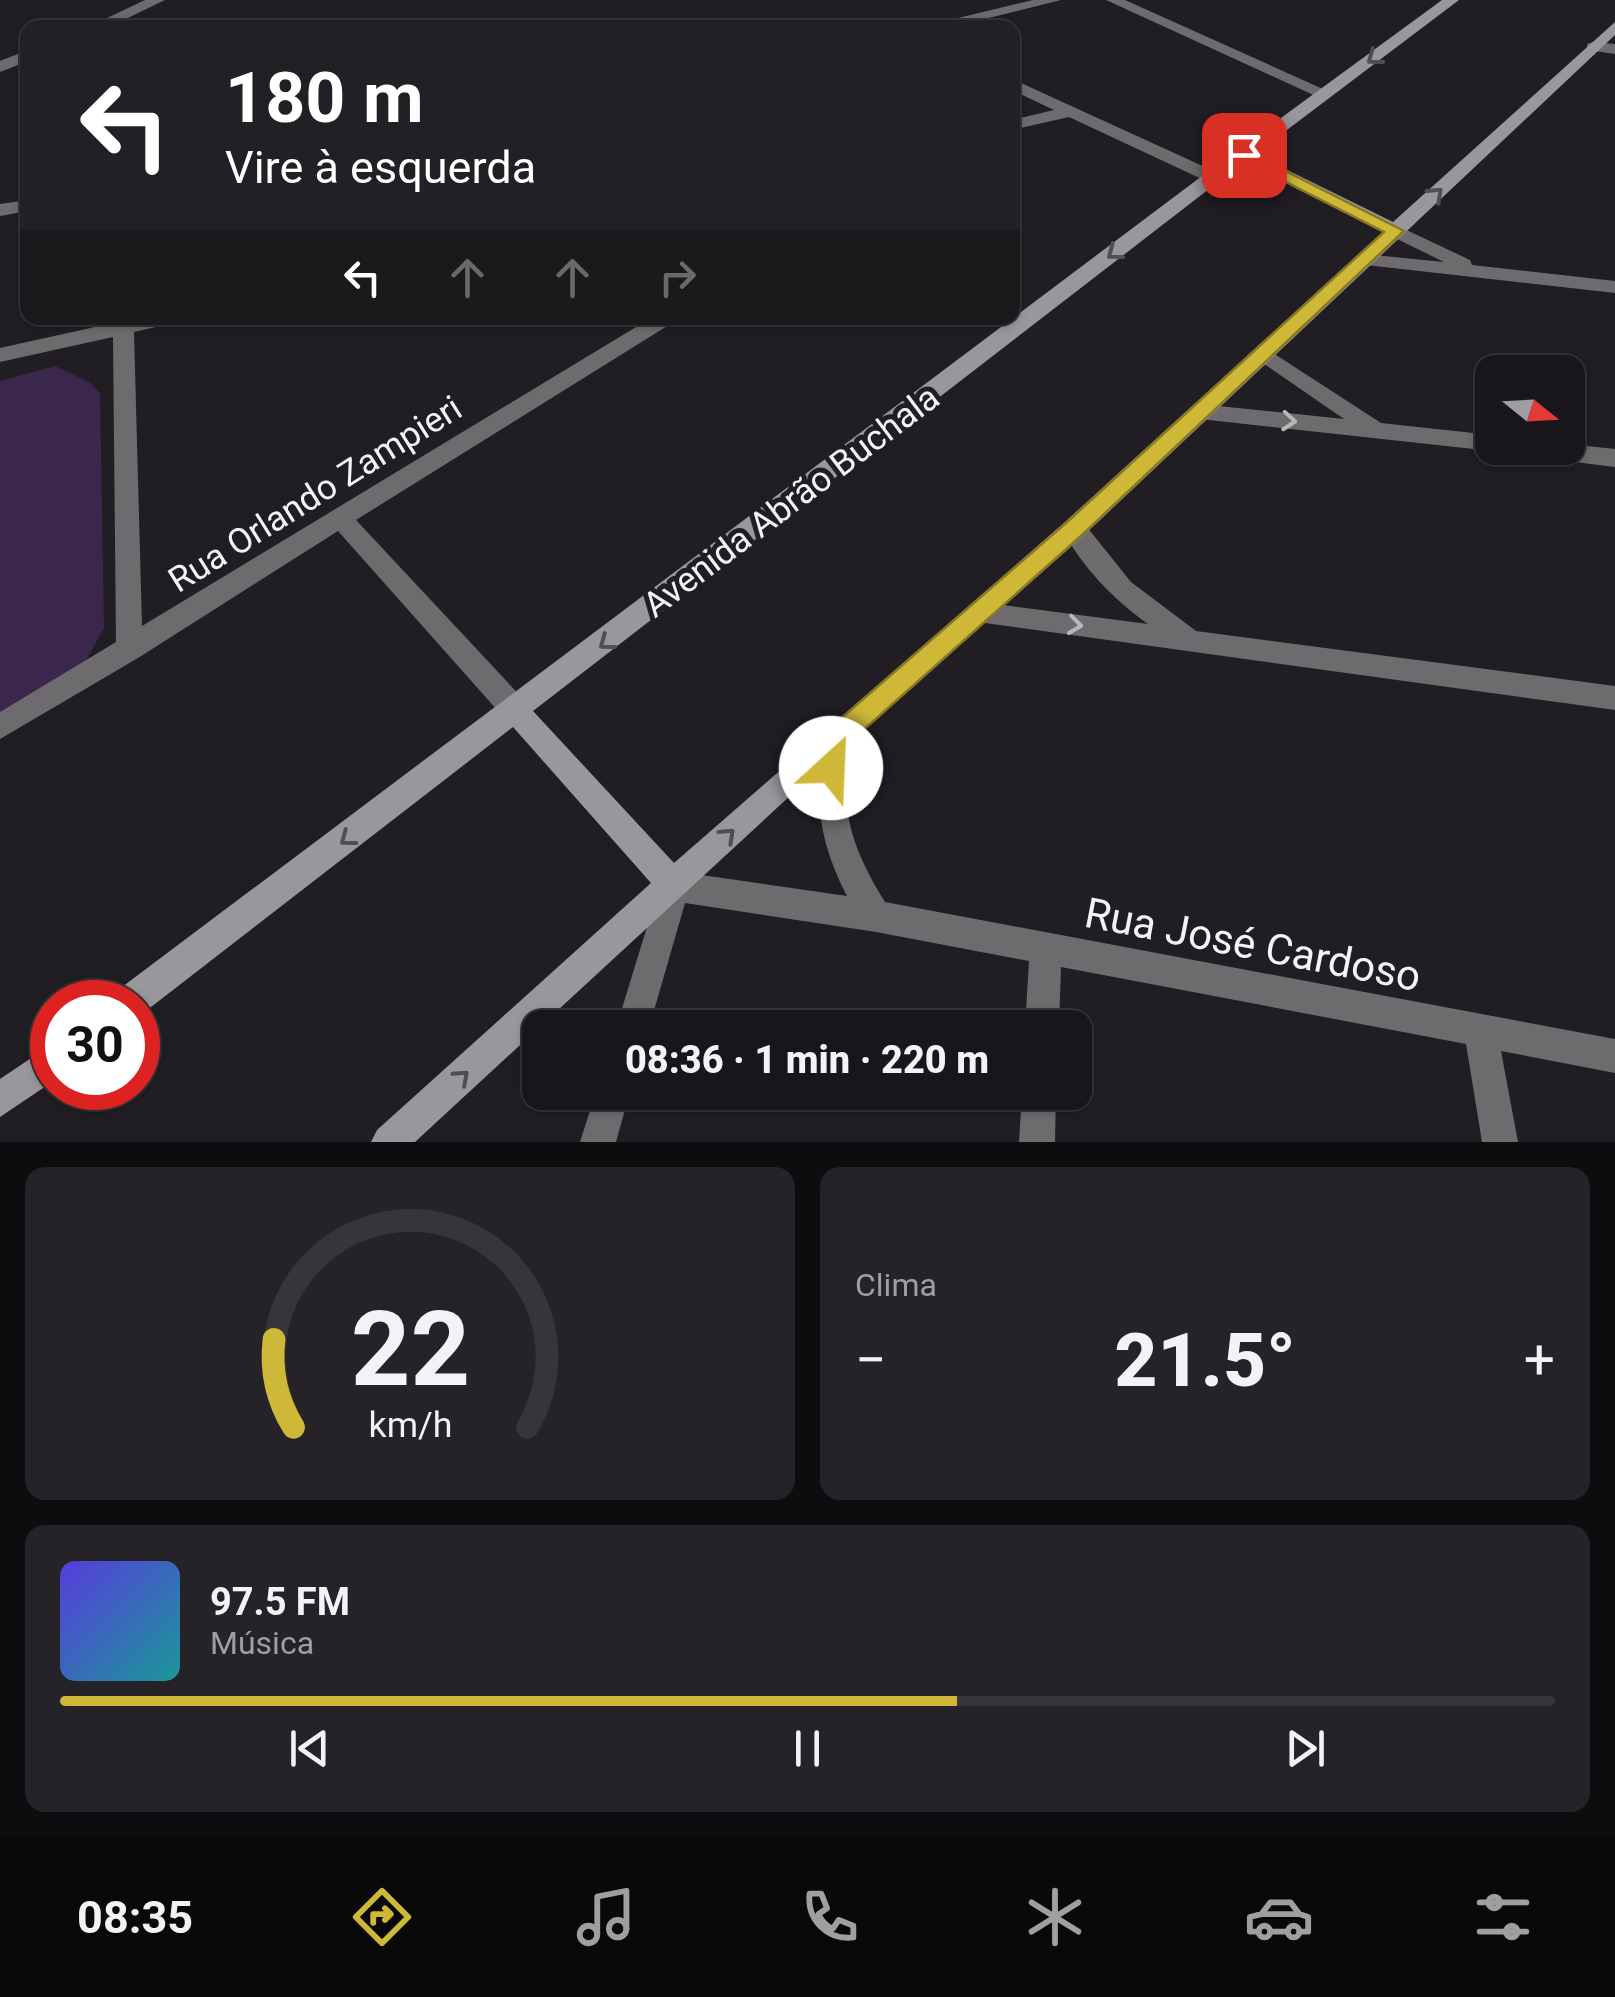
<!DOCTYPE html>
<html lang="pt">
<head>
<meta charset="utf-8">
<style>
	body { margin:0; font-family:Roboto,sans-serif; background:#252327; color:#f1f3f6; height:100vh; display:flex; flex-direction:column; font-size:38px; white-space:nowrap }
	* { box-sizing:border-box; margin:0 }
	p { font-size:32px; color:#9f9fa2 }
	.icon { flex:none; width:55px; height:55px; fill:none; stroke:currentColor; stroke-width:2; stroke-linecap:round; stroke-linejoin:round }
	.map { position:relative; height:1142px; overflow:hidden }
	.panel { display:flex; flex-direction:column; gap:25px; padding:25px; background:#0d0c0e; flex:1 }
	.panel>* { flex:none }
	.banner { position:absolute; left:20px; top:20px; width:1000px; height:305px; border-radius:20px; box-shadow:0 2px 8px #0004,0 0 0 2px #363539; background:#202124; color:#fff; overflow:hidden }
	.needle { width:65px; rotate:108deg }
	.fabs { position:absolute; left:1475px; top:355px; display:grid; gap:20px }
	.fabs a { display:grid; place-items:center; width:110px; height:110px; border-radius:20px; background:#18161a; box-shadow:0 2px 8px #0004,0 0 0 2px #363539; font-size:50px }
	.speed { position:absolute; left:30px; top:980px; display:flex; gap:20px; font-size:50px; font-weight:700; text-align:center }
	.speed>* { display:grid; place-content:center; width:130px; height:130px; border-radius:50%; background:#18161a; box-shadow:0 2px 8px #0004,0 0 0 2px #363539; line-height:1 }
	.speed .limit { border:15px solid #d22; background:#fff; color:#111 }
	.pin { position:absolute; display:grid; place-items:center; width:85px; height:85px; color:#fff; margin:-42px; border-radius:20px; box-shadow:0 5px 15px #0006 }
	.me { position:absolute; width:110px; margin:-55px; rotate:25deg; stroke-linejoin:round; filter:drop-shadow(0 0 8px #0008) }
	.turn { display:flex; align-items:center; gap:35px; height:210px; padding:0 40px; font-size:45px }
	.turn .icon { width:130px; height:130px; stroke-width:2.5 }
	.turn b { display:block; font-size:70px; line-height:85px }
	.lanes { display:flex; align-items:center; height:95px; padding:0 40px; background:#0003; justify-content:center; gap:50px; direction:ltr }
	.lanes .off { opacity:.35 }
	.big { font-size:75px; font-weight:800; line-height:1.1 }
	.panel .widget { flex:1; display:flex; flex-direction:column; justify-content:center; gap:15px; min-width:0; padding:0 35px; border-radius:20px; background:#252327 }
	.panel .dial { align-items:center; gap:0 }
	.dial svg { height:260px; overflow:visible; fill:none; stroke:#363539; stroke-width:7; stroke-linecap:round; text-anchor:middle }
	.dial text { fill:#f1f3f6; stroke:none }
	.song { display:flex; align-items:center; gap:30px }
	.cover { width:120px; height:120px; border-radius:15px; background:linear-gradient(135deg,hsl(250 70% 55%),hsl(180 70% 35%)) }
	.played { height:10px; border-radius:5px; background:linear-gradient(90deg,#cfb837 60%,#363539 60%) }
	.keys { display:flex; justify-content:space-around; direction:ltr }
	.heat { display:flex; justify-content:space-between; align-items:center; font-size:55px; direction:ltr }
	.panel .tiles { flex:1; display:grid; gap:25px; grid-template-columns:1fr 1fr }
	.widget:last-child { grid-column:span 2 }
	.trip { position:absolute; left:522px; top:1010px; width:570px; height:100px; border-radius:20px; background:#18161a; box-shadow:0 2px 8px #0004,0 0 0 2px #363539; font-weight:800; line-height:100px; text-align:center }
	.dock { display:flex; height:160px; justify-content:space-around; align-items:center; background:#0a090a; color:#9f9fa2 }
	.dock .icon { width:70px; height:70px }
	.dock .active { color:#cfb837 }
	.dock b { font-size:45px; color:#f1f3f6 }
	.map>svg:first-child { display:block }
	.green { fill:#3b274b }
	.lines { fill:none; stroke-linecap:round; stroke-linejoin:round }
	.street { fill:#6d6b6e; fill-rule:evenodd }
	.secondary { fill:#9a979c; fill-rule:evenodd }
	.oneway { stroke:#514e53 }
	.oneway2 { stroke:#b8b6b9 }
	.route { fill:#cfb837; stroke:#877824; stroke-width:2.5 }
	.labels { text-anchor:middle; stroke-width:10; stroke-linejoin:round; paint-order:stroke }
	.street-label { font-size:35px; fill:#f5f3f7; stroke:#201e23 }
	.near-street-label { font-size:42px; fill:#f5f3f7; stroke:#201e23 }
</style>
</head>
<body>
<div class="map">
<svg width="1615" height="1142" viewBox="0 0 1615 1142">
	<rect width="100%" height="100%" fill="#201e23"/>
	<polygon class="green" points="55,366 91,383 100,394 104,628 85,662 0,719 0,381"/>
	<g class="lines">
		<g class="street">
			<polygon points="145,0 165,0 107,28 86,28"/>
			<polygon points="1033,0 1061,0 948,28 917,28"/>
			<polygon points="1106,0 1125,0 1334,94 1320,98"/>
			<polygon points="1593,42 1615,44 1615,54 1587,50 1587,44"/>
			<polygon points="28,50 28,61 0,72 0,61"/>
			<polygon points="1012,79 1218,173 1221,177 1218,181 1206,181 1069,117 1012,130 1012,120 1054,110 1012,90"/>
			<polygon points="28,200 28,211 0,216 0,204"/>
			<polygon points="1396,225 1470,260 1472,265 1615,281 1615,293 1357,264 1357,256 1364,254 1444,262 1389,235 1389,227"/>
			<polygon points="113,318 176,318 173,323 134,332 142,626 651,318 675,318 672,323 356,520 526,702 530,711 526,720 516,723 506,720 338,531 138,658 0,739 0,712 116,642 113,337 0,362 0,348 113,323"/>
			<polygon points="1264,347 1381,423 1492,435 1492,448 1501,448 1492,451 1191,418 1188,412 1199,404 1344,419 1257,359 1253,354 1257,349"/>
			<polygon points="1568,444 1615,449 1615,467 1527,456 1516,448 1568,448"/>
			<path d="M1074,519L1083,522L1131,582L1196,631L1615,686V710L970,621L966,613L970,605L979,602L1148,624C1113,599 1082,567 1062,529L1065,522Z"/>
			<path d="M840,722L850,726C858,744 846,770 846,789C846,832 863,866 885,902L1615,1039V1073L1501,1051L1518,1142H1482L1466,1044L1061,967L1059,1028H1025L1029,961L876,932L685,903L649,1028H616L663,875L674,871L847,896C819,842 812,795 826,735L830,726Z"/>
			<polygon points="596,1092 630,1092 616,1142 580,1142"/>
			<polygon points="1022,1092 1056,1092 1055,1142 1019,1142"/>
		</g>
		<g class="secondary">
			<path d="M1442,0H1459L1255,154L1393,222L1615,22V35L1083,536L804,783L415,1142H371L377,1130L651,883L513,727L142,1014L138,1015V1002H114L118,990L1206,173ZM1244,162L1383,232L1065,522L674,863L533,711Z"/>
			<polygon points="52,1044 52,1082 0,1117 0,1079"/>
		</g>
	</g>
	<defs><path id="oneway-chevron" d="M-2-3.5L2.5 0L-2 3.5" fill="none" stroke-width="1.6" stroke-linecap="round" stroke-linejoin="round" transform="scale(2.5)"/></defs>
	<g class="oneway">
		<use href="#oneway-chevron" transform="translate(1374 58) rotate(143)"/>
		<use href="#oneway-chevron" transform="translate(1436 194) rotate(-43)"/>
		<use href="#oneway-chevron" transform="translate(1114 253) rotate(143)"/>
		<use href="#oneway-chevron" transform="translate(606 643) rotate(143)"/>
		<use href="#oneway-chevron" transform="translate(728 835) rotate(-43)"/>
		<use href="#oneway-chevron" transform="translate(347 839) rotate(143)"/>
		<use href="#oneway-chevron" transform="translate(462 1077) rotate(-42)"/>
	</g>
	<g class="oneway2">
		<use href="#oneway-chevron" transform="translate(1289 421) rotate(5)"/>
		<use href="#oneway-chevron" transform="translate(1075 625) rotate(7)"/>
	</g>
	<polygon class="route" points="1244,150 1404,231 1082,535 851,741 840,777 831,780 822,777 818,768 831,727 1066,523 1384,232 1239,158 1236,155"/>
	<g class="labels">
		<g class="street-label">
			<text transform="translate(315 494) rotate(-32)" y="12">Rua Orlando Zampieri</text>
			<text transform="translate(791 501) rotate(-37)" y="12">Avenida Abrão Buchala</text>
		</g>
		<g class="near-street-label">
			<text transform="translate(1253 944) rotate(11)" y="15">Rua José Cardoso</text>
		</g>
	</g>
</svg>
<div class="fabs">
<a><svg class="needle" viewBox="-14 -14 28 28"><path d="M0-13l5 13h-10z" fill="#e53935"/><path d="M0 13l5-13h-10z" fill="#9f9fa2"/></svg></a>
</div>
<div class="speed"><div class="limit">30</div></div>
<div class="pin" style="left:1244px;top:155px;background:#d93025"><svg class="icon" aria-label="arrive" viewBox="0 0 24 24"><path d="M6 21V4h12l-3 4 3 4H6"/></svg></div>
<svg class="me" style="left:831px;top:768px" viewBox="-20 -20 40 40"><circle r="19" fill="#fff"/><path d="M0-13L10 11 0 6-10 11z" fill="#cfb837"/></svg>
<div class="trip">08:36 · 1 min · 220 m</div>
<div class="banner">
<div class="turn"><svg class="icon" aria-label="left" viewBox="0 0 24 24"><path d="M17 20v-9H6M10 6l-5 5 5 5"/></svg><div><b>180 m</b>Vire à esquerda</div></div>
<div class="lanes"><svg class="icon" aria-label="left" viewBox="0 0 24 24"><path d="M17 20v-9H6M10 6l-5 5 5 5"/></svg><svg class="icon off" aria-label="ahead" viewBox="0 0 24 24"><path d="M12 20V5M6 11l6-6 6 6"/></svg><svg class="icon off" aria-label="ahead" viewBox="0 0 24 24"><path d="M12 20V5M6 11l6-6 6 6"/></svg><svg class="icon off" aria-label="right" viewBox="0 0 24 24"><path d="M7 20v-9h11M14 6l5 5-5 5"/></svg></div>
</div>
</div>
<section class="panel">
<div class="tiles">
<div class="widget dial"><svg viewBox="0 0 100 80">
<path d="M14 69A42 42 0 1 1 86 69"/>
<path d="M14 69A42 42 0 0 1 8 42" stroke="#cfb837"/>
<text x="50" y="56" font-size="32" font-weight="700">22</text>
<text x="50" y="72" font-size="11">km/h</text>
</svg></div>
<div class="widget"><p>Clima</p>
<div class="heat"><a>−</a><b class="big">21.5°</b><a>+</a></div>
</div>
<div class="widget">
<div class="song"><i class="cover"></i><div><b>97.5 FM</b><p>Música</p></div></div>
<div class="played"></div>
<div class="keys"><svg class="icon" aria-label="previous" viewBox="0 0 24 24"><path d="M18 5L8 12l10 7zM5 5v14"/></svg><svg class="icon" aria-label="pause" viewBox="0 0 24 24"><path d="M8 5v14M16 5v14"/></svg><svg class="icon" aria-label="next" viewBox="0 0 24 24"><path d="M6 5l10 7-10 7zM19 5v14"/></svg></div>
</div>
</div>
</section>
<nav class="dock">
<b>08:35</b>
<svg class="icon active" aria-label="directions" viewBox="0 0 24 24"><path d="M12 3l9 9-9 9-9-9zM9 14v-3h6M13 9l2 2-2 2"/></svg>
<svg class="icon" aria-label="music" viewBox="0 0 24 24"><path d="M9 18V5l10-2v13"/><circle cx="6" cy="18" r="3"/><circle cx="16" cy="16" r="3"/></svg>
<svg class="icon" aria-label="phone" viewBox="0 0 24 24"><path d="M5 4h4l2 5-3 2q2 4 5 5l2-3 5 2v4C11 20 4 13 5 4z"/></svg>
<svg class="icon" aria-label="climate" viewBox="0 0 24 24"><path d="M12 3v18M4 7l16 10M4 17L20 7"/></svg>
<svg class="icon" aria-label="car" viewBox="0 0 24 24"><path d="M5 17H2v-5l4-1 3-4h7l3 4 3 1v5h-3M9 17h6M6 11h13"/><circle cx="7" cy="17" r="2"/><circle cx="17" cy="17" r="2"/></svg>
<svg class="icon" aria-label="filters" viewBox="0 0 24 24"><path d="M4 7h16M4 17h16"/><circle cx="9" cy="7" r="2"/><circle cx="15" cy="17" r="2"/></svg>
</nav>
</body>
</html>
